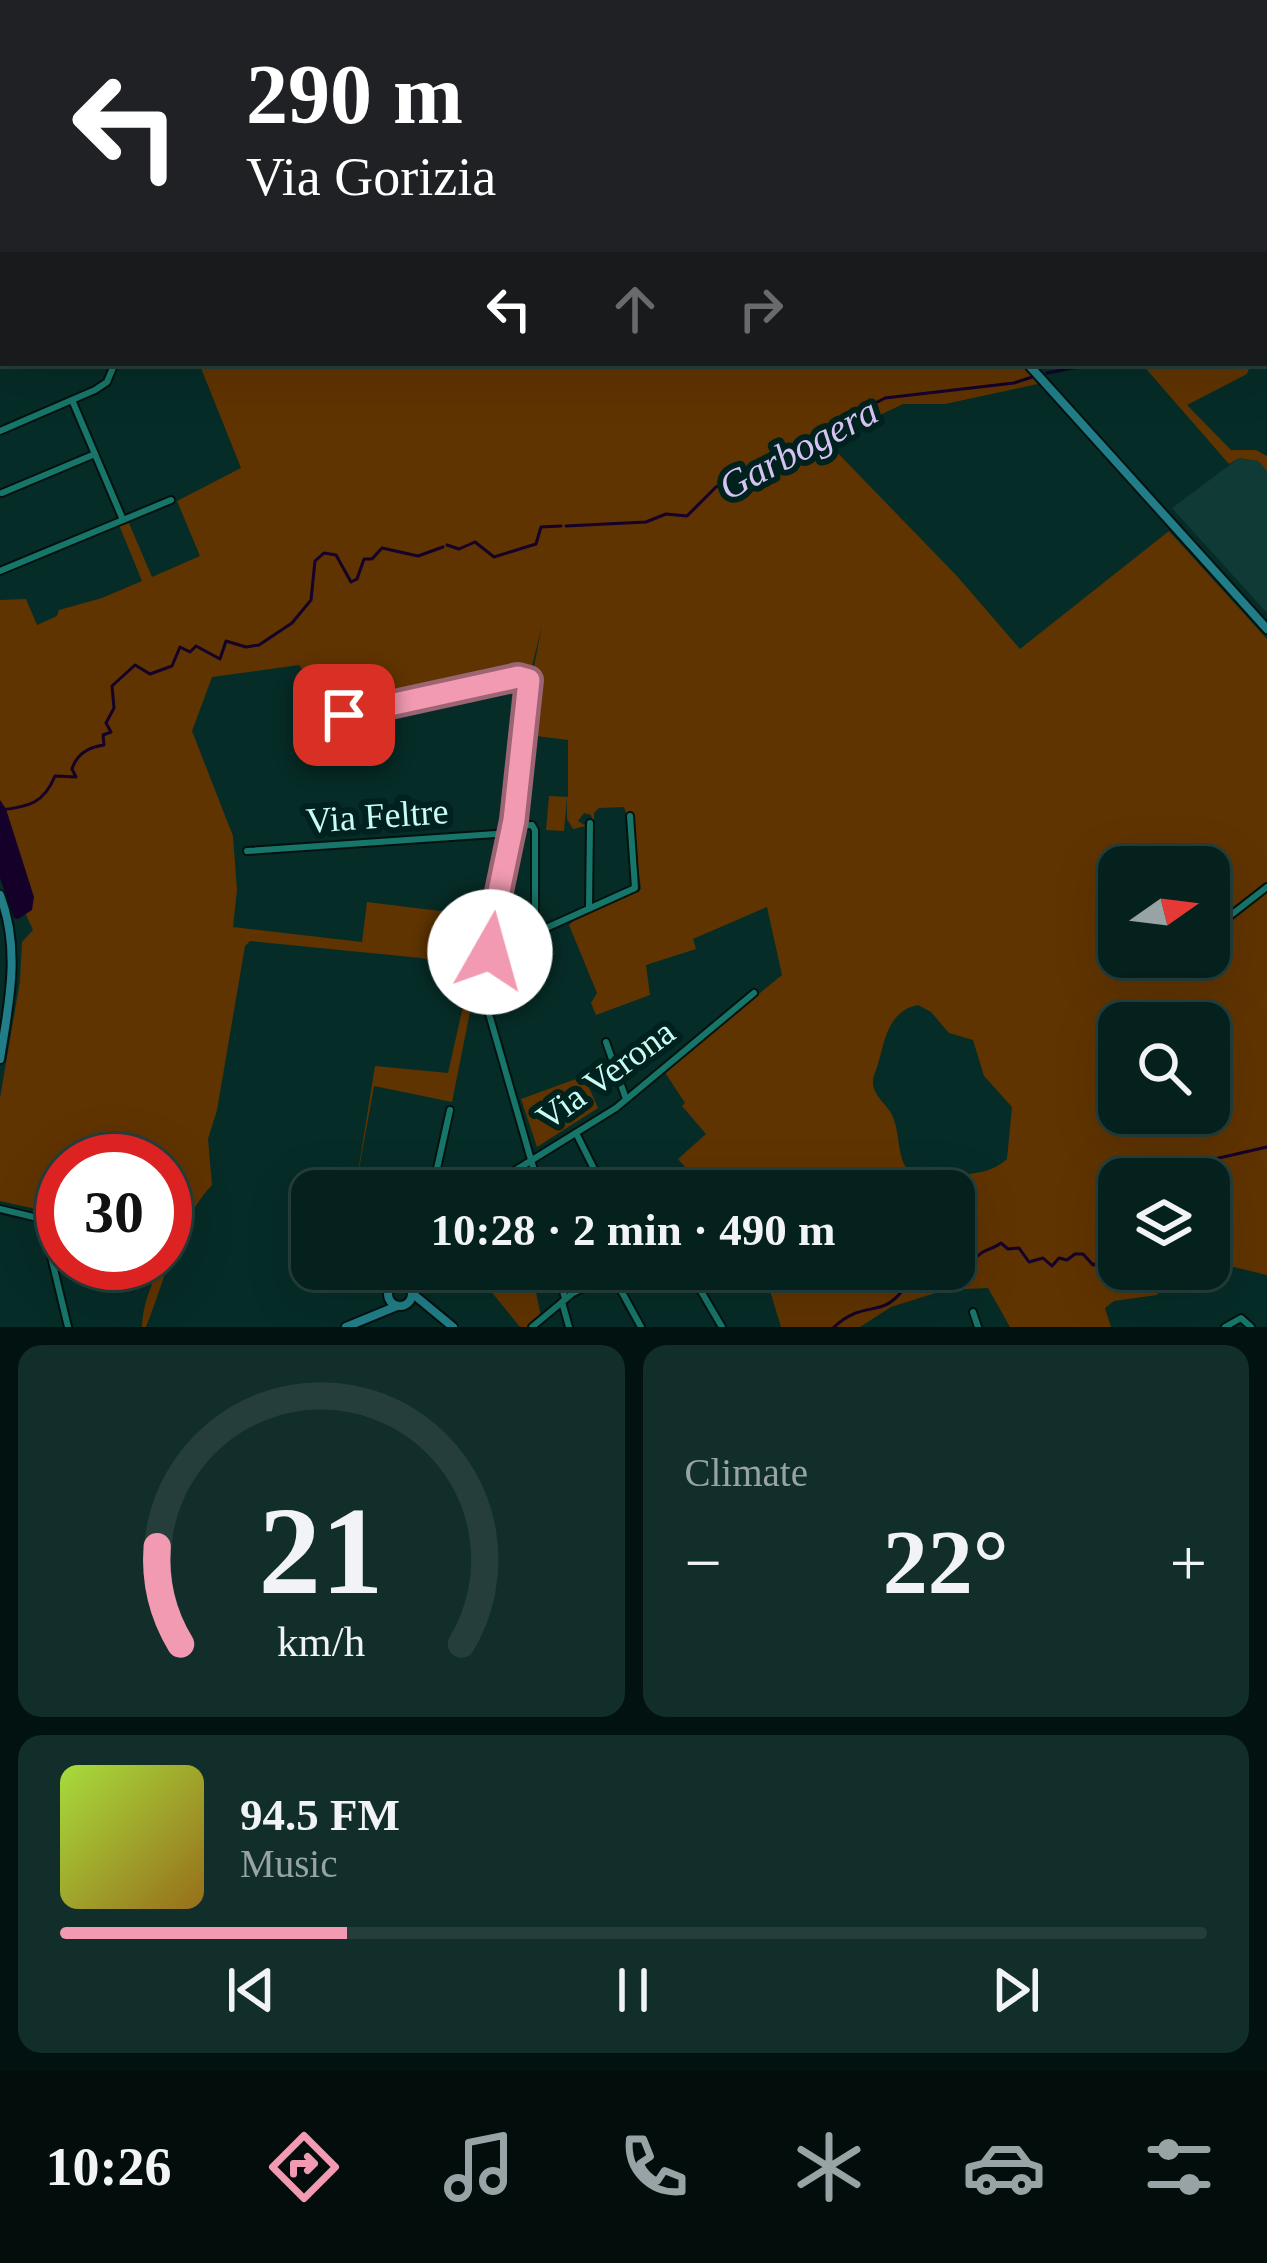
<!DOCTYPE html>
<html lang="en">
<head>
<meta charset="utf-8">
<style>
	body { margin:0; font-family:Georgia,serif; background:#122e2a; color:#f1f3f6; height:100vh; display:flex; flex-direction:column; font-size:45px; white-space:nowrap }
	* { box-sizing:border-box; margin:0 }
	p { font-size:39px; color:#97a3a4 }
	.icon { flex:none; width:66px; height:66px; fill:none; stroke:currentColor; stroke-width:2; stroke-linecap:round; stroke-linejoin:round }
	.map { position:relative; height:1327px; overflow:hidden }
	.drawer { display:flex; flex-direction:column; gap:18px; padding:18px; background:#021210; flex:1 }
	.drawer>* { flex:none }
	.guide { position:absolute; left:0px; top:0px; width:1269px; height:366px; box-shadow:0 12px 48px #0002,0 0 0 3px #253e3b; background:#202124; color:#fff; overflow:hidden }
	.needle { width:78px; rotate:76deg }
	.tools { position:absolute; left:1098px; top:846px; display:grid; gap:24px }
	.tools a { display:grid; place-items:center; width:132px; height:132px; border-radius:24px; background:#04211d; box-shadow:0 12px 48px #0002,0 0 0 3px #253e3b; font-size:60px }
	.speed { position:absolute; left:36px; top:1134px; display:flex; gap:24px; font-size:60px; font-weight:700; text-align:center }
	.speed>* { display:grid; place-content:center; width:156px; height:156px; border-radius:50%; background:#04211d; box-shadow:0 12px 48px #0002,0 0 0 3px #253e3b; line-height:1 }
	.speed .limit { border:18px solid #d22; background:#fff; color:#111 }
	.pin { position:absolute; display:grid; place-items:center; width:102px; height:102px; color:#fff; margin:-51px; border-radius:24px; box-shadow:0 6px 18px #0006 }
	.me { position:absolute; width:132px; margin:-66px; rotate:7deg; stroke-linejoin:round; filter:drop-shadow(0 0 9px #0008) }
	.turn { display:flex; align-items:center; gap:42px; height:252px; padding:0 48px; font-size:54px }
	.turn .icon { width:156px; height:156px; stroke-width:2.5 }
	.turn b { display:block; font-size:84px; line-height:102px }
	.lanes { display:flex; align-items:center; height:114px; padding:0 48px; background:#0003; justify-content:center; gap:60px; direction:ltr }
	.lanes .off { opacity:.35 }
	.big { font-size:90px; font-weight:800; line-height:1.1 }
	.drawer .widget { flex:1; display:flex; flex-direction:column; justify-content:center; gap:18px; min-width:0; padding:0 42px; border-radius:24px; background:#122e2a }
	.drawer .dial { align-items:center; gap:0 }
	.dial svg { height:312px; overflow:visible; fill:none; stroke:#253e3b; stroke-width:7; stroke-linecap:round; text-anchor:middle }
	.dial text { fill:#f1f3f6; stroke:none }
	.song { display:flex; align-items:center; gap:36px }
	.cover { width:144px; height:144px; border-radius:18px; background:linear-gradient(135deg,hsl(80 70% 55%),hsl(40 70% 35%)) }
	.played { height:12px; border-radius:6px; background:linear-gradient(90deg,#f19ab1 25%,#253e3b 25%) }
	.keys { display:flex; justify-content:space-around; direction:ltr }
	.heat { display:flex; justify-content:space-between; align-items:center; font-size:66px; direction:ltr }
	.drawer .tiles { flex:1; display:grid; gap:18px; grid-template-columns:1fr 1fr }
	.widget:last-child { grid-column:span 2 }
	.trip { position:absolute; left:291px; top:1170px; width:684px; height:120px; border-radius:24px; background:#04211d; box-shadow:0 12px 48px #0002,0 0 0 3px #253e3b; font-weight:800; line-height:120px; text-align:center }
	.tab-bar { display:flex; height:192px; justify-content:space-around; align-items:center; background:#020d0c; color:#97a3a4 }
	.tab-bar .icon { width:84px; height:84px }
	.tab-bar .current { color:#f19ab1 }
	.tab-bar b { font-size:54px; color:#f1f3f6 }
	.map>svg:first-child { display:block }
	.built { fill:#103a35 }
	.green { fill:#603400; fill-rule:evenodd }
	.water { fill:#15002a }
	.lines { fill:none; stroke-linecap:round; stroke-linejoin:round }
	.stream { stroke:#15002a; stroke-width:3 }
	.street-casing { stroke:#04120f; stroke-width:10 }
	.secondary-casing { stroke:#04120f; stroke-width:12 }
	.street { stroke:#17766a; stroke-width:6 }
	.secondary { stroke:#217e88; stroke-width:8 }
	.route-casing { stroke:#9d6473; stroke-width:30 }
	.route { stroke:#f19ab1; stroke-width:21 }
	.labels { text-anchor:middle; stroke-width:12; stroke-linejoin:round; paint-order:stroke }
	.street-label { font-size:36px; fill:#c9fcf3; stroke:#00221e }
	.water-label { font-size:39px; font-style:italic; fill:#d6c3f4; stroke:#00221e }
</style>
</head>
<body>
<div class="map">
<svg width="1267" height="1327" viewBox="0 0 1267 1327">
	<rect width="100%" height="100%" fill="#062c27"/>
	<polygon class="built" points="1239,458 1258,461 1267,471 1267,613 1172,508"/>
	<g class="green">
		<path d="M199,363H1020L1038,384L945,404H903L826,441L956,575L1020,649L1169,531L1267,639V1275L1209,1261V1179H1119V1269H1166L1157,1295L1114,1301L1105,1308L1111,1327H1010L988,1288L945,1290L891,1307L860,1327H781L767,1281L758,1269H954V1191H706L678,1159L706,1134L682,1106L685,1103L664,1071L782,975L767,907L693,939L696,949L646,965L650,995L596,1015L591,1003L597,993L569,925L577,917L641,889L632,817L627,816L624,807L599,808L594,813V824L591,815L584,813L578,821L586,826L573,829L567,819V798L564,831L546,830L549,796L568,797V740L528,735L532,676L542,626L530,674L329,711L299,665L212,677L192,731L233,836L237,890L233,927L362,942L367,902L489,917L479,986L475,987L452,1102L374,1086L355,1191L375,1066L448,1073L471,971L421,958L250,941L245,946L217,1110L208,1139L212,1185C176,1224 166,1277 146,1327H142C143,1292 162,1268 170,1238L165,1236V1161H63V1215L0,1201V1098L20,981L22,942L33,930L0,857V600L26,599L37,625L57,616L59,610L102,598L142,581L119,525L128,521L152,577L200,556L177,501L241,468ZM1119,867H1209V957H1119ZM918,1005L931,1012L949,1033L973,1040L984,1076L1012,1107L1007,1159C983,1181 952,1170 923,1181C893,1170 903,1138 892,1115C887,1104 874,1097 873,1083C873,1074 876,1072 878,1064C885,1040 888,1011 918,1005ZM1119,1023H1209V1113H1119Z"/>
		<polygon points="1141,363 1251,363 1247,374 1187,405 1231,450 1256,450 1267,456 1267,471 1258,461 1239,458 1229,464"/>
		<polygon points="584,1076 598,1108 537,1147 521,1099"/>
		<polygon points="473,1269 524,1269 517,1271 521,1283 530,1281 527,1269 531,1269 541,1316 527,1327 520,1327"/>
	</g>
	<polygon class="water" points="0,800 6,809 34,897 32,910 18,919 14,918 0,878"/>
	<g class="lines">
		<g class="stream">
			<polyline points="963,3 966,0"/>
			<polyline points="1266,257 1267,257"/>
			<polyline points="0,264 3,263"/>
			<polyline points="1047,373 1099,363"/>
			<polyline points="566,526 646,522 666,514 687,516 716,487 885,398 1014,383 1035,376"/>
			<polyline points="447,545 459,549 475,542 494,557 536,544 541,527 561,526"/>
			<path d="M0,810C29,807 44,803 55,776L76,777L72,769C77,753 89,747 104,745L103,735L111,732L106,723L114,708L112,686L135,665L150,674L172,666L180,647L190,652L196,646L220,659L226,641L246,647L259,645L292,623L311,600L315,561L324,553L336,555L351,582L357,579L364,559H372L382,548L418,556L443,547"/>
			<polyline points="0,917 2,916"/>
			<polyline points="1168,1179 1167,1172 1171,1169 1267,1147"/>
			<path d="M834,1327C865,1299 880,1319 902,1291L949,1289C952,1283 977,1255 983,1252C989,1249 996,1247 1001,1243L1008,1249L1019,1248L1029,1262L1043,1258L1052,1266L1059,1258L1067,1260L1075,1254H1083L1093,1265L1119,1254"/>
		</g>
		<g class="street-casing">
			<g id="street">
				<polyline points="596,0 600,3"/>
				<polyline points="122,3 126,0"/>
				<polyline points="240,3 243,0"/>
				<polyline points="372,3 376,0"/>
				<polyline points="612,3 618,0"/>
				<polyline points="0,431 95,390 107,382 115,363"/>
				<polyline points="2,493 95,454"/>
				<polyline points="123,520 171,500"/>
				<polyline points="0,571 123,520 72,400"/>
				<polyline points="309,725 513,678 528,680 513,823 488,943 483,993 540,1191"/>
				<polyline points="513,826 532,825 535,830 535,932"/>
				<polyline points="247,851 511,833"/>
				<polyline points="589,908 590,823"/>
				<polyline points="1218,947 1222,922 1267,887"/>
				<polyline points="487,951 495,951 635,888 630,816"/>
				<polyline points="606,1042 626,1099"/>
				<polyline points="576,1133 605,1191"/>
				<polyline points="432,1191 450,1110"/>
				<polyline points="482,1191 616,1108 754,993"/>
				<polyline points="0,1209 42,1219 68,1327"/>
				<polyline points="410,1269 411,1289"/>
				<polyline points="558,1269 565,1299"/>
				<polyline points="688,1269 722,1327"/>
				<polyline points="612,1274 641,1327"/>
				<polyline points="396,1283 407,1272"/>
				<polyline points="562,1302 569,1327"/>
				<polyline points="973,1312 978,1327"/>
				<polyline points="532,1327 573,1293 623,1269"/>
				<polyline points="1225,1327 1241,1318 1251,1327"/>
			</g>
		</g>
		<g class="secondary-casing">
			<g id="secondary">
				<polyline points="754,0 756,3"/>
				<polyline points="1027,363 1267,629"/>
				<path d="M0,895C21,949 9,1003 0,1059"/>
				<circle cx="400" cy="1294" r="12"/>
				<polyline points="413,1294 453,1327"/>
				<polyline points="346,1327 397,1306"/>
			</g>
		</g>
		<use href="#street" class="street"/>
		<use href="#secondary" class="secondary"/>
	</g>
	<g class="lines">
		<g class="route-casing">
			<polyline id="route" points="344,715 518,677 529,680 514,820 488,944 487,951 490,952"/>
		</g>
		<use href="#route" class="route"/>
	</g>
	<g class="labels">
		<g class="street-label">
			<text transform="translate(377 815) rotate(-4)" y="13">Via Feltre</text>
			<text transform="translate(605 1074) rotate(-36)" y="13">Via Verona</text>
		</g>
		<g class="water-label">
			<text transform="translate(798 448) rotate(-28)" y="14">Garbogera</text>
		</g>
	</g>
</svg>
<div class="tools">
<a><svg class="needle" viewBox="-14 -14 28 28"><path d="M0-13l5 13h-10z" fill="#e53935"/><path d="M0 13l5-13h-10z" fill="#97a3a4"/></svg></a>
<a><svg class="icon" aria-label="search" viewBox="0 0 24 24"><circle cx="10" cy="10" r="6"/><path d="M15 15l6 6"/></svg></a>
<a><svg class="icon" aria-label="layers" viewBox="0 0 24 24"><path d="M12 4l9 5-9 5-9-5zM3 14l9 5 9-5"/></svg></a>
</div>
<div class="speed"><div class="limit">30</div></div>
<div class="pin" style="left:344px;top:715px;background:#d93025"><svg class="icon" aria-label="arrive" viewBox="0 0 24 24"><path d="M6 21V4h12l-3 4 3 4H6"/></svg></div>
<svg class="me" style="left:490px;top:952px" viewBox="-20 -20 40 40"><circle r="19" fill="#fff"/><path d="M0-13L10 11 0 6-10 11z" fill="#f19ab1"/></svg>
<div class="trip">10:28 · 2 min · 490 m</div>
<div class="guide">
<div class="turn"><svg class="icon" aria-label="left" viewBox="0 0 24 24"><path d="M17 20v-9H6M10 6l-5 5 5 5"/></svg><div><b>290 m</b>Via Gorizia</div></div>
<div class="lanes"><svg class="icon" aria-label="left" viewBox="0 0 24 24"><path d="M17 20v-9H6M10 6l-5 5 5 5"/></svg><svg class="icon off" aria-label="ahead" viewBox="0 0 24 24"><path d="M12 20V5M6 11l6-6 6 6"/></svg><svg class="icon off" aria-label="right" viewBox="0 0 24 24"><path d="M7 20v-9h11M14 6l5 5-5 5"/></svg></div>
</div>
</div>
<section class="drawer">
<div class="tiles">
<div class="widget dial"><svg viewBox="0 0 100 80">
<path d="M14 69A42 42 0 1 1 86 69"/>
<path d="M14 69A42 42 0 0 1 8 44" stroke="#f19ab1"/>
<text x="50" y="56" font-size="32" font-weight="700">21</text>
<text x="50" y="72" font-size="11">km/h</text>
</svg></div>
<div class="widget"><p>Climate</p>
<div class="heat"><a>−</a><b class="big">22°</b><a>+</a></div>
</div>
<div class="widget">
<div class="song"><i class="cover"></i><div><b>94.5 FM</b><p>Music</p></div></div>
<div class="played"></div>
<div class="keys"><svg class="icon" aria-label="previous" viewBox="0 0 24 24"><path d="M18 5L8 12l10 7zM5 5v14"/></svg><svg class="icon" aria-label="pause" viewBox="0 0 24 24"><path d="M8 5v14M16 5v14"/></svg><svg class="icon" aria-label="next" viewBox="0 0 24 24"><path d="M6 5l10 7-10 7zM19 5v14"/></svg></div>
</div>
</div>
</section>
<nav class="tab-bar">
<b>10:26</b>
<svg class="icon current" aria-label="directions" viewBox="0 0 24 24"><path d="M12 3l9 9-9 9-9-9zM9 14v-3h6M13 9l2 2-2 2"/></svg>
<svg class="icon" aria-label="music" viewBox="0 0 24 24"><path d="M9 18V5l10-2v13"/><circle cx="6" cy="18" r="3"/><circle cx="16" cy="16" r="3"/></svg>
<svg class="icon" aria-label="phone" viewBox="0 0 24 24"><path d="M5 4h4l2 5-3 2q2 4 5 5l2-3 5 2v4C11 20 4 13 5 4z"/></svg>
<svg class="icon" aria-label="climate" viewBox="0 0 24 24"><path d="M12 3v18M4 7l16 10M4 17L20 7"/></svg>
<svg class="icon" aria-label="car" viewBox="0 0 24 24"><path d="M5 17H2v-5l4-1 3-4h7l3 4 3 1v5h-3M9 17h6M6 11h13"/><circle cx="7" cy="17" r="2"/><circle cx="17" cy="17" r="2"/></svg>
<svg class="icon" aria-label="filters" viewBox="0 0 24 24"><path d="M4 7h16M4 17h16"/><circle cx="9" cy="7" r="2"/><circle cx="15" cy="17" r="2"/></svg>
</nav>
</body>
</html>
